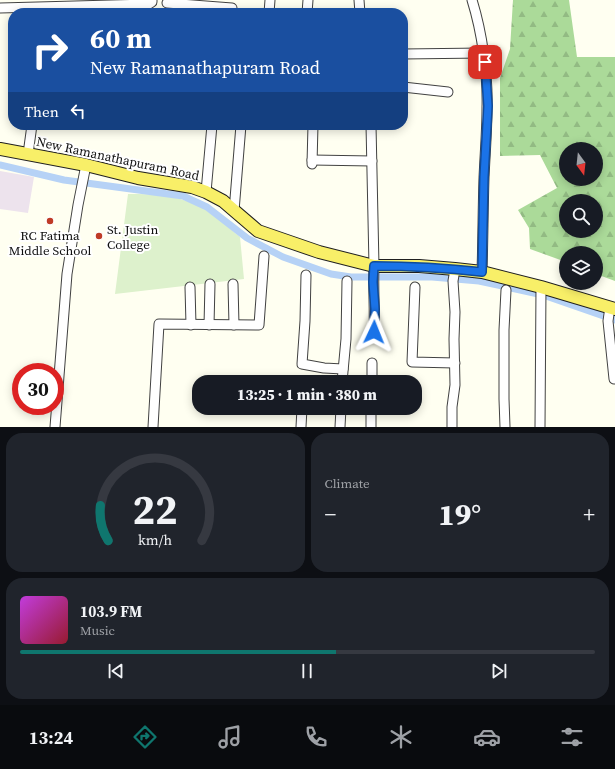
<!DOCTYPE html>
<html lang="en">
<head>
<meta charset="utf-8">
<style>
	body { margin:0; font-family:"Source Serif 4",serif; background:#20242c; color:#f1f3f6; height:100vh; display:flex; flex-direction:column; font-size:15px; white-space:nowrap }
	* { box-sizing:border-box; margin:0 }
	p { font-size:13px; color:#9ea1a6 }
	.icon { flex:none; width:22px; height:22px; fill:none; stroke:currentColor; stroke-width:2; stroke-linecap:round; stroke-linejoin:round }
	.map { position:relative; height:427px; overflow:hidden }
	.panel { display:flex; flex-direction:column; gap:6px; padding:6px; background:#0d0f14; flex:1 }
	.panel>* { flex:none }
	.hud { position:absolute; left:8px; top:8px; width:400px; height:122px; border-radius:16px; box-shadow:0 2px 10px #0003; background:#1a4fa0; color:#fff; overflow:hidden }
	.needle { width:26px; rotate:165deg }
	.fabs { position:absolute; left:559px; top:142px; display:grid; gap:8px }
	.fabs a { display:grid; place-items:center; width:44px; height:44px; border-radius:50%; background:#171b24; box-shadow:0 2px 10px #0003; font-size:20px }
	.speed { position:absolute; left:12px; top:363px; display:flex; gap:8px; font-size:20px; font-weight:700; text-align:center }
	.speed>* { display:grid; place-content:center; width:52px; height:52px; border-radius:50%; background:#171b24; box-shadow:0 2px 10px #0003; line-height:1 }
	.speed .limit { border:6px solid #d22; background:#fff; color:#111 }
	.pin { position:absolute; display:grid; place-items:center; width:34px; height:34px; color:#fff; margin:-17px; border-radius:8px; box-shadow:0 2px 6px #0006 }
	.me { position:absolute; width:44px; margin:-22px; rotate:2deg; stroke-linejoin:round; filter:drop-shadow(0 0 3px #0008) }
	.turn { display:flex; align-items:center; gap:14px; height:84px; padding:0 16px; font-size:18px }
	.turn .icon { width:52px; height:52px; stroke-width:2.5 }
	.turn b { display:block; font-size:28px; line-height:34px }
	.then { display:flex; align-items:center; height:38px; padding:0 16px; background:#0003; gap:8px; font-size:15px }
	.big { font-size:30px; font-weight:800; line-height:1.1 }
	.panel .card { flex:1; display:flex; flex-direction:column; justify-content:center; gap:6px; min-width:0; padding:0 14px; border-radius:16px; background:#20242c }
	.panel .dial { align-items:center; gap:0 }
	.dial svg { height:104px; overflow:visible; fill:none; stroke:#363941; stroke-width:7; stroke-linecap:round; text-anchor:middle }
	.dial text { fill:#f1f3f6; stroke:none }
	.song { display:flex; align-items:center; gap:12px }
	.cover { width:48px; height:48px; border-radius:6px; background:linear-gradient(135deg,hsl(290 70% 55%),hsl(350 70% 35%)) }
	.played { height:4px; border-radius:2px; background:linear-gradient(90deg,#0f766e 55%,#363941 55%) }
	.keys { display:flex; justify-content:space-around; direction:ltr }
	.heat { display:flex; justify-content:space-between; align-items:center; font-size:22px; direction:ltr }
	.panel .tiles { flex:1; display:grid; gap:6px; grid-template-columns:1fr 1fr }
	.card:last-child { grid-column:span 2 }
	.trip { position:absolute; left:192px; top:375px; width:230px; height:40px; border-radius:16px; background:#171b24; box-shadow:0 2px 10px #0003; font-weight:800; line-height:40px; text-align:center }
	.menu { display:flex; height:64px; justify-content:space-around; align-items:center; background:#090b0e; color:#9ea1a6 }
	.menu .icon { width:28px; height:28px }
	.menu .selected { color:#0f766e }
	.menu b { font-size:18px; color:#f1f3f6 }
	.map>svg:first-child { display:block }
	.industrial { fill:#ede3ed }
	.forest { fill:url(#forest-firs); fill-rule:evenodd }
	.pitch { fill:#ddf1cc }
	.lines { fill:none; stroke-linecap:round; stroke-linejoin:round }
	.canal { stroke:#b6d2f6; stroke-width:7 }
	.minor-casing { stroke:#424242; stroke-width:11 }
	.major-casing { stroke:#202020; stroke-width:14 }
	.minor { stroke:#fff; stroke-width:9 }
	.major { stroke:#f8ef68; stroke-width:12 }
	.route-casing { stroke:#114b97; stroke-width:10 }
	.route { stroke:#1a73e8; stroke-width:7 }
	.poi-dot { fill:#bf3b26; stroke:#fff; stroke-width:1.5 }
	.labels { text-anchor:middle; stroke-width:4; stroke-linejoin:round; paint-order:stroke }
	.street-label { font-size:13px; fill:#0f0f0f; stroke:#fff }
	.poi-label { font-size:13px; fill:#0f0f0f; stroke:#fff; text-anchor:start }
</style>
</head>
<body>
<div class="map">
<svg width="615" height="427" viewBox="0 0 615 427">
	<defs>
		<pattern id="forest-firs" width="22" height="20" patternUnits="userSpaceOnUse"><rect width="22" height="20" fill="#abda99"/><path d="M5 1l3.5 6h-7zM16 11l3.5 6h-7z" fill="#92ba83"/></pattern>
	</defs>
	<rect width="100%" height="100%" fill="#fffff1"/>
	<polygon class="industrial" points="0,171 34,177 28,213 0,209"/>
	<path class="forest" d="M513,0H569L577,57H615V281L596,274V253H566V262L530,249L529,228L518,210L557,188L540,155L500,156V78L510,49ZM566,149H596V179H566ZM566,201H596V231H566Z"/>
	<path class="pitch" d="M128,194C153,194 178,195 201,207C215,215 228,227 240,237L244,279L115,294Z"/>
	<g class="lines">
		<polyline class="canal" points="0,165 64,180 183,196 207,207 247,238 283,257 331,274 351,277 432,277 479,281 543,295 615,320"/>
		<g class="minor-casing">
			<g id="minor">
				<polyline points="359,0 360,13"/>
				<path d="M472,0C482,32 488,74 487,108C487,131 485,154 484,178C483,209 483,240 482,272"/>
				<polyline points="167,3 232,8"/>
				<polyline points="0,8 149,4 152,2 152,0"/>
				<polyline points="269,13 270,0"/>
				<polyline points="307,13 308,0"/>
				<polyline points="403,54 483,53"/>
				<polyline points="403,87 448,92"/>
				<path d="M371,125L374,266C373,288 375,310 374,332"/>
				<polyline points="28,154 32,125"/>
				<polyline points="312,160 372,161"/>
				<polyline points="312,164 313,125"/>
				<polyline points="206,192 212,125"/>
				<polyline points="234,211 241,125"/>
				<polyline points="306,275 305,321 302,364 324,368 343,369"/>
				<polyline points="233,284 234,325"/>
				<polyline points="190,287 191,325"/>
				<polyline points="415,287 412,362 455,363"/>
				<polyline points="610,307 608,321 614,379"/>
				<polyline points="209,325 210,284"/>
				<polyline points="342,382 346,339 347,281"/>
				<polyline points="372,382 372,363"/>
				<polyline points="55,427 67,274 78,205 86,165"/>
				<polyline points="153,427 159,324 259,325 264,256"/>
				<polyline points="301,427 302,408"/>
				<polyline points="340,427 341,408"/>
				<polyline points="371,427 371,408"/>
				<polyline points="452,427 452,407 455,385 454,339 455,312 453,281 455,269"/>
				<polyline points="505,427 504,399 504,330 506,290"/>
				<polyline points="540,427 541,287"/>
			</g>
		</g>
		<g class="major-casing">
			<polyline id="major" points="0,149 86,165 138,178 192,187 206,192 223,201 258,231 319,252 374,266 419,266 455,269 482,272 541,287 615,309"/>
		</g>
		<use href="#minor" class="minor"/>
		<use href="#major" class="major"/>
	</g>
	<g class="lines">
		<g class="route-casing">
			<path id="route" d="M374,332L375,309L373,282L374,266C410,266 446,268 482,272L484,177L488,106L485,62"/>
		</g>
		<use href="#route" class="route"/>
	</g>
	<g class="poi-dot">
		<circle cx="50" cy="221" r="4"/>
		<circle cx="99" cy="236" r="4"/>
	</g>
	<g class="labels">
		<g class="street-label">
			<text transform="translate(118 158) rotate(12)" y="5">New Ramanathapuram Road</text>
		</g>
		<g class="poi-label">
			<text x="107" y="234">St. Justin<tspan x="107" dy="15">College</tspan></text>
			<text x="50" y="240" text-anchor="middle">RC Fatima<tspan x="50" dy="15">Middle School</tspan></text>
		</g>
	</g>
</svg>
<div class="fabs">
<a><svg class="needle" viewBox="-14 -14 28 28"><path d="M0-13l5 13h-10z" fill="#e53935"/><path d="M0 13l5-13h-10z" fill="#9ea1a6"/></svg></a>
<a><svg class="icon" aria-label="search" viewBox="0 0 24 24"><circle cx="10" cy="10" r="6"/><path d="M15 15l6 6"/></svg></a>
<a><svg class="icon" aria-label="layers" viewBox="0 0 24 24"><path d="M12 4l9 5-9 5-9-5zM3 14l9 5 9-5"/></svg></a>
</div>
<div class="speed"><div class="limit">30</div></div>
<div class="pin" style="left:485px;top:62px;background:#d93025"><svg class="icon" aria-label="arrive" viewBox="0 0 24 24"><path d="M6 21V4h12l-3 4 3 4H6"/></svg></div>
<svg class="me" style="left:374px;top:332px" viewBox="-20 -20 40 40"><path d="M0-17L14 15 0 8-14 15z" fill="#1a73e8" stroke="#fff" stroke-width="4"/></svg>
<div class="trip">13:25 · 1 min · 380 m</div>
<div class="hud">
<div class="turn"><svg class="icon" aria-label="right" viewBox="0 0 24 24"><path d="M7 20v-9h11M14 6l5 5-5 5"/></svg><div><b>60 m</b>New Ramanathapuram Road</div></div>
<div class="then">Then<svg class="icon" aria-label="left" viewBox="0 0 24 24"><path d="M17 20v-9H6M10 6l-5 5 5 5"/></svg></div>
</div>
</div>
<section class="panel">
<div class="tiles">
<div class="card dial"><svg viewBox="0 0 100 80">
<path d="M14 69A42 42 0 1 1 86 69"/>
<path d="M14 69A42 42 0 0 1 8 42" stroke="#0f766e"/>
<text x="50" y="56" font-size="32" font-weight="700">22</text>
<text x="50" y="72" font-size="11">km/h</text>
</svg></div>
<div class="card"><p>Climate</p>
<div class="heat"><a>−</a><b class="big">19°</b><a>+</a></div>
</div>
<div class="card">
<div class="song"><i class="cover"></i><div><b>103.9 FM</b><p>Music</p></div></div>
<div class="played"></div>
<div class="keys"><svg class="icon" aria-label="previous" viewBox="0 0 24 24"><path d="M18 5L8 12l10 7zM5 5v14"/></svg><svg class="icon" aria-label="pause" viewBox="0 0 24 24"><path d="M8 5v14M16 5v14"/></svg><svg class="icon" aria-label="next" viewBox="0 0 24 24"><path d="M6 5l10 7-10 7zM19 5v14"/></svg></div>
</div>
</div>
</section>
<nav class="menu">
<b>13:24</b>
<svg class="icon selected" aria-label="directions" viewBox="0 0 24 24"><path d="M12 3l9 9-9 9-9-9zM9 14v-3h6M13 9l2 2-2 2"/></svg>
<svg class="icon" aria-label="music" viewBox="0 0 24 24"><path d="M9 18V5l10-2v13"/><circle cx="6" cy="18" r="3"/><circle cx="16" cy="16" r="3"/></svg>
<svg class="icon" aria-label="phone" viewBox="0 0 24 24"><path d="M5 4h4l2 5-3 2q2 4 5 5l2-3 5 2v4C11 20 4 13 5 4z"/></svg>
<svg class="icon" aria-label="climate" viewBox="0 0 24 24"><path d="M12 3v18M4 7l16 10M4 17L20 7"/></svg>
<svg class="icon" aria-label="car" viewBox="0 0 24 24"><path d="M5 17H2v-5l4-1 3-4h7l3 4 3 1v5h-3M9 17h6M6 11h13"/><circle cx="7" cy="17" r="2"/><circle cx="17" cy="17" r="2"/></svg>
<svg class="icon" aria-label="filters" viewBox="0 0 24 24"><path d="M4 7h16M4 17h16"/><circle cx="9" cy="7" r="2"/><circle cx="15" cy="17" r="2"/></svg>
</nav>
</body>
</html>
